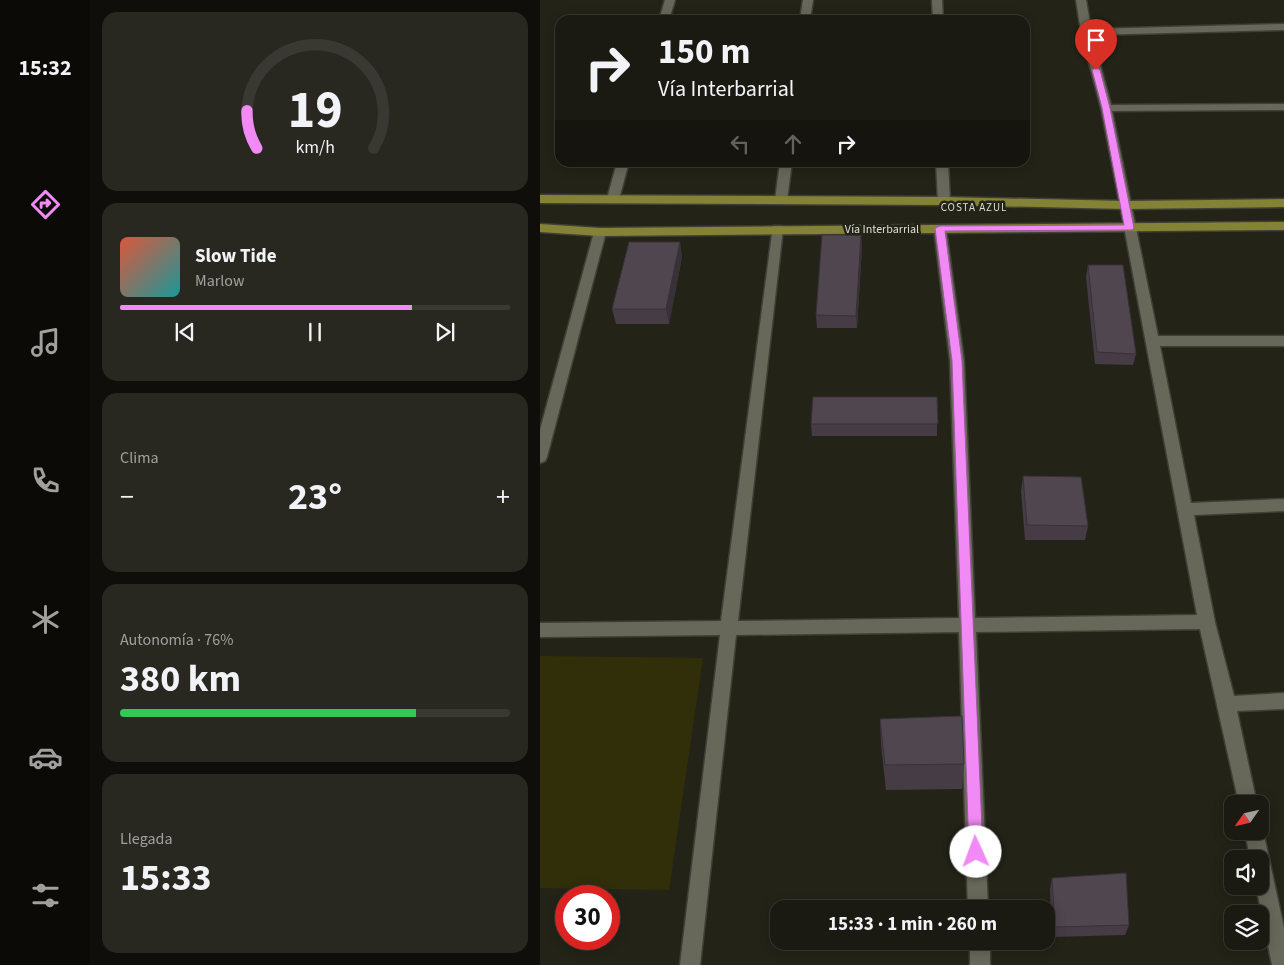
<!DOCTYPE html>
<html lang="es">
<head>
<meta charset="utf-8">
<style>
	body { margin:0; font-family:"Source Sans 3",sans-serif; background:#282720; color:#f1f3f6; height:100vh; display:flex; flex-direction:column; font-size:19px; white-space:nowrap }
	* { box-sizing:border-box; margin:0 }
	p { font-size:16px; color:#a0a19f }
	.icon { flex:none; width:28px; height:28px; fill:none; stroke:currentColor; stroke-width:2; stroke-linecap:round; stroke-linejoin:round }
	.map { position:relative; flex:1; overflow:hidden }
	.drawer { display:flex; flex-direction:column; gap:12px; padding:12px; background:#0f0e0a; width:450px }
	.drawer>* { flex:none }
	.banner { position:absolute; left:15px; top:15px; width:475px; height:152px; border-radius:15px; box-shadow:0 2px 12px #0003,0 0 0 1px #393832; background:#1b1a12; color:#f1f3f6; overflow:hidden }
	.needle { width:32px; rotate:236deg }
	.buttons { position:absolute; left:684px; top:795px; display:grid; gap:10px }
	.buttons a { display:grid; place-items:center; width:45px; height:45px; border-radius:10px; background:#1b1a12; box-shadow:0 2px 12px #0003,0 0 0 1px #393832; font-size:25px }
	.speed { position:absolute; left:15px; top:885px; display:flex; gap:10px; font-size:25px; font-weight:700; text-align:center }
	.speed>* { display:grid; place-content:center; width:65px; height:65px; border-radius:50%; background:#1b1a12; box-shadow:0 2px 12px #0003,0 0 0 1px #393832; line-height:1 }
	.speed .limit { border:8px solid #d22; background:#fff; color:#111 }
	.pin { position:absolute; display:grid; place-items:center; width:42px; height:42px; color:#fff; margin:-51px -21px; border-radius:50% 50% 50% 0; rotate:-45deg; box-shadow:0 0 5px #0007 }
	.pin .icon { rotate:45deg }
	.me { position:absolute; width:55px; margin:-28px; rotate:358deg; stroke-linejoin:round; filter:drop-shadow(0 0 4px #0008) }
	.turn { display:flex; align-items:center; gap:18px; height:105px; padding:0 20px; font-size:22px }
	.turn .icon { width:65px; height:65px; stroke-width:2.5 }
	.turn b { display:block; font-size:35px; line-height:42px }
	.lanes { display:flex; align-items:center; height:48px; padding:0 20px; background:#0003; justify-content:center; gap:25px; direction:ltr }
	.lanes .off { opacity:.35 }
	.big { font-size:38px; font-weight:700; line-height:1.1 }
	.drawer .widget { flex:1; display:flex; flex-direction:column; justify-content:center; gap:8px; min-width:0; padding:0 18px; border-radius:15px; background:#282720 }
	.drawer .dial { align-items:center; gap:0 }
	.dial svg { height:130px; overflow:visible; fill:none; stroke:#393832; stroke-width:7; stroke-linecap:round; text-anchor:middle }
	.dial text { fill:#f1f3f6; stroke:none }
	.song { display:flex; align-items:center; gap:15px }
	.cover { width:60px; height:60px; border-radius:8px; background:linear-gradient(135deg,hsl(10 70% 55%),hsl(180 70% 35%)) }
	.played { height:5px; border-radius:2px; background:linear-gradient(90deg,#f18af4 75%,#393832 75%) }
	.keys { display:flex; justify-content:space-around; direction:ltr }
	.heat { display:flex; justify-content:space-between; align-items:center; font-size:28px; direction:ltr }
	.charge { height:8px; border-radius:4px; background:linear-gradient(90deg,#34c759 76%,#393832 0) }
	.trip { position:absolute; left:230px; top:900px; width:285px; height:50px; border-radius:15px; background:#1b1a12; box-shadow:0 2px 12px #0003,0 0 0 1px #393832; font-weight:700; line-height:50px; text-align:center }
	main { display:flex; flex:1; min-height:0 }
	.tab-bar { display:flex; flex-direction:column; width:90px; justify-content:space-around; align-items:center; background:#0b0a07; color:#a0a19f }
	.tab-bar .icon { width:35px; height:35px }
	.tab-bar .on { color:#f18af4 }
	.tab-bar b { font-size:22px; color:#f1f3f6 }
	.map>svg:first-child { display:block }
	.green { fill:#312f0a }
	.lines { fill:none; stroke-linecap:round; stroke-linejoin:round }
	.minor-casing { stroke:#3f3f36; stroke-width:3 }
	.major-casing { stroke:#3f3f36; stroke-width:3 }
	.minor { fill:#68685a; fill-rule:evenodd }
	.major { fill:#848235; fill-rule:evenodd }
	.wall { fill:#453c45 }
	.shaded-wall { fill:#383138 }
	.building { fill:#504650; stroke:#383138 }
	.route { fill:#f18af4; stroke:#9d5a9f }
	.labels { text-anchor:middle; stroke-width:5; stroke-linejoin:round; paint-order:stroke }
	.far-neighbourhood-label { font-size:11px; letter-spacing:1px; fill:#deded6; stroke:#242318 }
	.street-label { font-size:12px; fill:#deded6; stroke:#242318 }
</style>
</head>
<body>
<main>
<nav class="tab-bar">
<b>15:32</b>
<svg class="icon on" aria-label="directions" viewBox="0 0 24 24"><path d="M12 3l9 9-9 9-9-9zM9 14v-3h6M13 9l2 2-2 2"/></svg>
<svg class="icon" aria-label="music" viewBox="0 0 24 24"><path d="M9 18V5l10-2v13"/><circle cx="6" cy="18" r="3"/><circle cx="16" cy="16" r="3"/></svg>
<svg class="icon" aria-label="phone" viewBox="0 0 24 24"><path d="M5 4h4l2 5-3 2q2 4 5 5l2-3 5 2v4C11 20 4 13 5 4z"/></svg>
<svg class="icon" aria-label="climate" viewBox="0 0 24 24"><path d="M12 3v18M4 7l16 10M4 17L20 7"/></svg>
<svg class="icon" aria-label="car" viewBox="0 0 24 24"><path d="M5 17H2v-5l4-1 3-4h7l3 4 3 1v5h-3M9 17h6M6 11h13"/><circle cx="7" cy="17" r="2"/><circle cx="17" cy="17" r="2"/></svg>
<svg class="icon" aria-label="filters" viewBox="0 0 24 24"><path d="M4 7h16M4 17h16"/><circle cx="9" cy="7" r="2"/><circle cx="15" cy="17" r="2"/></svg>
</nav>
<section class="drawer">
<div class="widget dial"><svg viewBox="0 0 100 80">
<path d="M14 69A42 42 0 1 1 86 69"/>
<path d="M14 69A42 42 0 0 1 8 46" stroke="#f18af4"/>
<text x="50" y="56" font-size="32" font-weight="700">19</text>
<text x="50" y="72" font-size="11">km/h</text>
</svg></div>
<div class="widget">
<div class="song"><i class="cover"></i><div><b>Slow Tide</b><p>Marlow</p></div></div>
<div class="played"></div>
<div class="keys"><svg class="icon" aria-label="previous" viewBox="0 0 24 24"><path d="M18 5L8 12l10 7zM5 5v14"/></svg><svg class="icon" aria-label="pause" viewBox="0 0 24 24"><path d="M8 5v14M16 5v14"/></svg><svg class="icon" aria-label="next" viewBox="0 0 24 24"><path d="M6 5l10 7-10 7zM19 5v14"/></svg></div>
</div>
<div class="widget"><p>Clima</p>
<div class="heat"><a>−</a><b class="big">23°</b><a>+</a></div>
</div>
<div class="widget"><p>Autonomía · 76%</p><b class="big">380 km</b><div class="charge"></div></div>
<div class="widget"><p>Llegada</p><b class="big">15:33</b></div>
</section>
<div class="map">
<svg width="744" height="965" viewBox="0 0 744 965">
	<rect width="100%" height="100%" fill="#242318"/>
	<polygon class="green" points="0,656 163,658 129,890 0,888"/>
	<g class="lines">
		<g class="minor-casing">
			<g id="minor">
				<polygon points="125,0 135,0 129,20 119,20"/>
				<polygon points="263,0 273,0 270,20 260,20"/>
				<polygon points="392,0 402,0 403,20 393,20"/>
				<polygon points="536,0 546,0 551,29 744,24 744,30 552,35 571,105 744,104 744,110 572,111 618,336 744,336 744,346 620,346 651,503 744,499 744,511 654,515 675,622 694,696 744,693 744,709 697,711 717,804 699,804 660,629 436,632 448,909 428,909 419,632 196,635 160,965 140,965 180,635 0,637 0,623 181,621 233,226 241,226 243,229 198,621 419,618 410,361 394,229 400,225 406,229 424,361 435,618 657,615 580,205 561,108 541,32"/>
				<polygon points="77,162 89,162 79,199 73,203 67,199"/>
				<polygon points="240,162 252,162 247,200 241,204 235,200"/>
				<polygon points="396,162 408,162 410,201 404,205 398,201"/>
				<polygon points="60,228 66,232 7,457 5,461 0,463 0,430 54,232"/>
				<polygon points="720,824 723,831 744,928 744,965 732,965 716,886 720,886 720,859 710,859 705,831 720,831"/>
				<rect x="430" y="941" width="20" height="24"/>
			</g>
		</g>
		<g class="major-casing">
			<g id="major">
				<polygon points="0,195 404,197 586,201 744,199 744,207 586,209 404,205 0,203"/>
				<polygon points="744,222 744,230 60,236 0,232 0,224 60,228"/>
			</g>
		</g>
		<use href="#minor" class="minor"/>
		<use href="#major" class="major"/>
	</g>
	<g class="wall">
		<polygon points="321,235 322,248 317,328 277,328 276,315"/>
		<polygon points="140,242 142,257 129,324 76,324 72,309"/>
		<polygon points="548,265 596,354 593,365 555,364 546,277"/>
		<polygon points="397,397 397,436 272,436 271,424"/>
		<polygon points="483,476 548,526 545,540 485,540 481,491"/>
		<polygon points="340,719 424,764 422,789 346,790 341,745"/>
		<polygon points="512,878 589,925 585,935 512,937 510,889"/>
	</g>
	<g class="shaded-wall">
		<polygon points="321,235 322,248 317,328 316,316"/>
		<polygon points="140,242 142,257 129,324 126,309"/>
	</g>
	<g class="building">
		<polygon points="282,235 321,235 316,316 276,315"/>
		<polygon points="89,242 140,242 126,309 72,309"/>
		<polygon points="548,265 583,265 596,354 557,352"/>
		<polygon points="273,397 397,397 398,424 271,424"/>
		<polygon points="483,476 541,477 548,526 487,525"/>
		<polygon points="422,716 424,764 345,765 340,719"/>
		<polygon points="586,873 589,925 515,927 512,878"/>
	</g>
	<polygon class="route" points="556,67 560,70 570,108 594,228 592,230 405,231 422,361 443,852 441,857 436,859 431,857 429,852 412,361 395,228 400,226 584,225 562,108 552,70"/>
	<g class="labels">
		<g class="far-neighbourhood-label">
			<text x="434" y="211">COSTA AZUL</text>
		</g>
		<g class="street-label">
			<text x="342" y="233">Vía Interbarrial</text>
		</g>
	</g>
</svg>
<div class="buttons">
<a><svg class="needle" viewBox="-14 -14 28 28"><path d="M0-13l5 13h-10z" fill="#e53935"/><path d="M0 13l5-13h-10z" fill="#a0a19f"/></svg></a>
<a><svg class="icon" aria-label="sound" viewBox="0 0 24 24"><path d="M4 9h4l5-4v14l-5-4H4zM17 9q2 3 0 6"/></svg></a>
<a><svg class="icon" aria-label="layers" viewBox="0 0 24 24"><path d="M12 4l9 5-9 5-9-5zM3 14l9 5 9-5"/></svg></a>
</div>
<div class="speed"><div class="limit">30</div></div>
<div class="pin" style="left:556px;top:70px;background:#d93025"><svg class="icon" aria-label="arrive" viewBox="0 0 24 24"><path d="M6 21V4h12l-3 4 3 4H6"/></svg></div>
<svg class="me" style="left:436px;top:852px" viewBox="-20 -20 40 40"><circle r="19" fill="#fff"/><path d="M0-13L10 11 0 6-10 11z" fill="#f18af4"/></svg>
<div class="trip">15:33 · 1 min · 260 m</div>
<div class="banner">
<div class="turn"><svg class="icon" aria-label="right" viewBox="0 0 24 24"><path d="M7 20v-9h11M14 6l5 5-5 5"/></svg><div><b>150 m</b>Vía Interbarrial</div></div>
<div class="lanes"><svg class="icon off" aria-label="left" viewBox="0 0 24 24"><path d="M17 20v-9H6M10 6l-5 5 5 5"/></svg><svg class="icon off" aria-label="ahead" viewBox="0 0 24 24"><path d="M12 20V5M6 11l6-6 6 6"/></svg><svg class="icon" aria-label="right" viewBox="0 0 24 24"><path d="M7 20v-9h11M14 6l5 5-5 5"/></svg></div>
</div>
</div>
</main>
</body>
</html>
